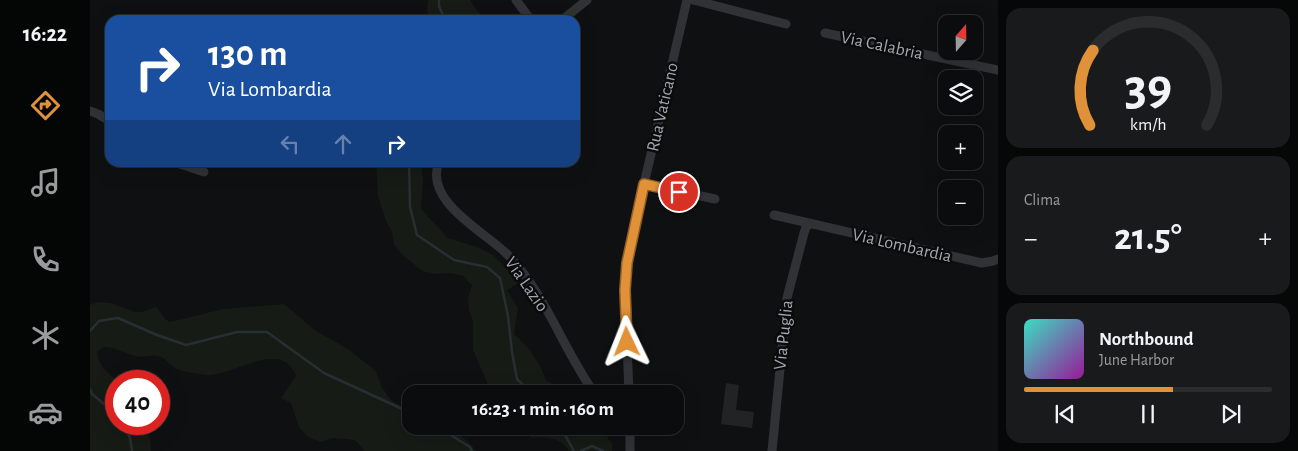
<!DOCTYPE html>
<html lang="pt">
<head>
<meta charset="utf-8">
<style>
	body { margin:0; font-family:"Alegreya Sans",sans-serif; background:#191a1b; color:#f1f3f6; height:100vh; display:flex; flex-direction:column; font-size:19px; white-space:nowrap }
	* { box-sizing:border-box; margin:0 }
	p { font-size:16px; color:#9a9b9d }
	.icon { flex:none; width:28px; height:28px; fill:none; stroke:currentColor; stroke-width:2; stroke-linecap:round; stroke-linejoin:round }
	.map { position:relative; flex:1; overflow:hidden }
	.drawer { display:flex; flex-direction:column; gap:8px; padding:8px; background:#060707; width:300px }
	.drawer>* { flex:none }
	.hud { position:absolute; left:15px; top:15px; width:475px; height:152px; border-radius:15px; box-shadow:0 5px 20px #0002,0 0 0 1px #2b2c2e; background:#1a4fa0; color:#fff; overflow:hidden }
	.needle { width:32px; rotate:20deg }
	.tools { position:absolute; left:848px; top:15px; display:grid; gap:10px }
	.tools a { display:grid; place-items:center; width:45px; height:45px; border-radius:10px; background:#0b0c0d; box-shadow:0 5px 20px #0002,0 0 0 1px #2b2c2e; font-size:25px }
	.speed { position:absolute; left:15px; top:370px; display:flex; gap:10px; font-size:25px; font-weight:700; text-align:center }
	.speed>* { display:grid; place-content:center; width:65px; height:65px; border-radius:50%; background:#0b0c0d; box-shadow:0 5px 20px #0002,0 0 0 1px #2b2c2e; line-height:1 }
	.speed .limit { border:8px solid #d22; background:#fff; color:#111 }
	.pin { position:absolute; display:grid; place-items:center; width:42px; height:42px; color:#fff; margin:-21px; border:2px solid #fff; border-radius:50%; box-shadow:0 1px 5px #0007 }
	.me { position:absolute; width:55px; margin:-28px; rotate:358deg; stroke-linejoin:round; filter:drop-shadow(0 0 4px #0008) }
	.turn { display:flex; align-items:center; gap:18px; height:105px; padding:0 20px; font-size:22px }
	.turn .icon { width:65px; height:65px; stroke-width:2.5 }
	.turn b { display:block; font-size:35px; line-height:42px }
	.lanes { display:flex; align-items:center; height:48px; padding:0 20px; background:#0003; justify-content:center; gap:25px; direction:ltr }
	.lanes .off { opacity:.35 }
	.big { font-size:38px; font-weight:700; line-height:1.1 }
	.drawer .tile { flex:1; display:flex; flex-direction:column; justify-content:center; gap:8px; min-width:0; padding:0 18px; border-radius:15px; background:#191a1b }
	.drawer .dial { align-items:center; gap:0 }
	.dial svg { height:130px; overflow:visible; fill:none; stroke:#2b2c2e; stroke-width:7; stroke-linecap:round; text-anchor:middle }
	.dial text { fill:#f1f3f6; stroke:none }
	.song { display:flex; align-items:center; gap:15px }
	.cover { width:60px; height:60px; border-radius:8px; background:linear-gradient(135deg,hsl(170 70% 55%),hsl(300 70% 35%)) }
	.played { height:5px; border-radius:2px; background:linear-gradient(90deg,#e19137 60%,#2b2c2e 60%) }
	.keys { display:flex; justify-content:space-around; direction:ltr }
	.heat { display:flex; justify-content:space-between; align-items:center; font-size:28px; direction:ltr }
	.trip { position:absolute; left:312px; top:385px; width:282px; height:50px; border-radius:15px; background:#0b0c0d; box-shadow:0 5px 20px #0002,0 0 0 1px #2b2c2e; font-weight:700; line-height:50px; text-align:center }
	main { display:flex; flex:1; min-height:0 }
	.tab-bar { display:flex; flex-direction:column; width:90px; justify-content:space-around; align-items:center; background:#040505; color:#9a9b9d }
	.tab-bar .icon { width:35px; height:35px }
	.tab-bar .active { color:#e19137 }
	.tab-bar b { font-size:22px; color:#f1f3f6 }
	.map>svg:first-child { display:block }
	.green { fill:#161b16 }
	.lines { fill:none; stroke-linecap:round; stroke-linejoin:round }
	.stream { stroke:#272f33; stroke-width:2.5 }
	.building { fill:#222325 }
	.minor { stroke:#313235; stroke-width:9 }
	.route-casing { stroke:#925e24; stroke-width:12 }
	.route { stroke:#e19137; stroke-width:9 }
	.labels { text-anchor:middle; stroke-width:5; stroke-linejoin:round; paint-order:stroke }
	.street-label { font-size:18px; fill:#a2a8b0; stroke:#0b0b0c }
</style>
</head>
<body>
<main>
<nav class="tab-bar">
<b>16:22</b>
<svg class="icon active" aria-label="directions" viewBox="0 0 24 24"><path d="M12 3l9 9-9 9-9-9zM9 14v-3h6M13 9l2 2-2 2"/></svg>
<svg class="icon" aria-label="music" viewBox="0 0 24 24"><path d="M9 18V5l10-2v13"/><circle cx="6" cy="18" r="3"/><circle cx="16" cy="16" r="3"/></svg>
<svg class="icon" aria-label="phone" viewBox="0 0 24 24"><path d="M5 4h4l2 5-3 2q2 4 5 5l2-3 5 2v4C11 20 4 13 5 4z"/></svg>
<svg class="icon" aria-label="climate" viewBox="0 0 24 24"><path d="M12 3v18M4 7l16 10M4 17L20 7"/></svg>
<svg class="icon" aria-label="car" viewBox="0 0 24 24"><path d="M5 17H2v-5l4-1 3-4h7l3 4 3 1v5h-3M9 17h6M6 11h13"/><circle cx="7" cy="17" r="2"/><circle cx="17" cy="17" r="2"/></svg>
</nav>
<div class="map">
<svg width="908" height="451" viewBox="0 0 908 451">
	<rect width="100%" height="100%" fill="#0f1011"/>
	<g class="green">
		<polygon points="338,0 380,0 387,11 397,20 341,20 337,11"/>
		<path d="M286,163H331L333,181L331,209L358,238L390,248L403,255L430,282L417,290L428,308L424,334C439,346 449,362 456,380L480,394H402L383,350V321L379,310L378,298L382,285L373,276L360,273L346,274L332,271L313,255L304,245L302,232L296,221L288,196Z"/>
		<path d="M8,302C13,303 19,302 24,304C44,311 46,317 66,306L75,319L80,322L133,309L194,304L226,331L258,349L282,368L286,372L292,388L302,401L321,411V426C330,426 341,425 350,426C362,428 380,441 386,451H275L265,440L243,438L231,442L218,437L209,427L201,403L191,398L206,376C193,338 142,376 117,375C108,374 95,372 87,369C80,366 75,357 68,356C61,354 53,358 45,356C33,353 26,347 13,347L7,353C10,368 17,372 28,381H26V424H52C59,433 61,439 61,451H0V305Z"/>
		<path d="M428,426H510L522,444V451H479C470,437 456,437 441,438Z"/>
	</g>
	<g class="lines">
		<g class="stream">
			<polyline points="349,0 349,6 355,20"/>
			<polyline points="319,162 320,207 327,235 364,260 397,267 410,278 418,316 422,352 427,379 442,394"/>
			<polyline points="0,331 9,321 28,318 67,335 96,345 147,332 177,332 234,373 321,413"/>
			<polyline points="0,389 2,394 26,414"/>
			<polyline points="34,424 40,438 42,451"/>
			<polyline points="346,426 380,447 382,451"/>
			<polyline points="470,426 484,451"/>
			<polyline points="491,451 502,446 513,451"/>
		</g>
	</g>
	<polygon class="building" points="636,383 649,385 646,410 664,412 662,428 631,424"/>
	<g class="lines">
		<g class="minor">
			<polyline points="426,0 441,20"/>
			<polyline points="603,0 696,24"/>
			<polyline points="472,20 497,0"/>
			<polyline points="735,33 908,70"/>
			<polyline points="0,111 8,114 20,121"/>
			<polyline points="84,162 114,172"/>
			<path d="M349,162C333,201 395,232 417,254C456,294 473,350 505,394"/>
			<polyline points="554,184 625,199"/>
			<polyline points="684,215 892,263 903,261 908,259"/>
			<polyline points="539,394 535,290 537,263 554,184 597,0"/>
			<polyline points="540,426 540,451"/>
			<polyline points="682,451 697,298 714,233 716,227 720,224"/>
		</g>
	</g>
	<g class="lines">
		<g class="route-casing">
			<polyline id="route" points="537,342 535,290 537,263 554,184 589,192"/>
		</g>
		<use href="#route" class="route"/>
	</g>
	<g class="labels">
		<g class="street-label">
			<text transform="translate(792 45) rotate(12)" y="6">Via Calabria</text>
			<text transform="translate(572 107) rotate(-77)" y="6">Rua Vaticano</text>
			<text transform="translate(812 245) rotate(13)" y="6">Via Lombardia</text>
			<text transform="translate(437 284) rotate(55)" y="6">Via Lazio</text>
			<text transform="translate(693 335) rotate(-84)" y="6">Via Puglia</text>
		</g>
	</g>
</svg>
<div class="tools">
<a><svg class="needle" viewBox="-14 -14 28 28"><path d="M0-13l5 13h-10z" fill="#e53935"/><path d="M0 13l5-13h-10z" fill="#9a9b9d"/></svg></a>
<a><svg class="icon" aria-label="layers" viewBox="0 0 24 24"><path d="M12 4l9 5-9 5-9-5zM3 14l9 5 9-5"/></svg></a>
<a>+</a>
<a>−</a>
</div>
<div class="speed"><div class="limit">40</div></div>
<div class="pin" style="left:589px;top:192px;background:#d93025"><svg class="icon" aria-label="arrive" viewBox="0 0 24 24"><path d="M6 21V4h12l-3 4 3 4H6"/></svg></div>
<svg class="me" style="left:537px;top:342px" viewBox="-20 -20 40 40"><path d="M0-17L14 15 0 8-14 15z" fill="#e19137" stroke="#fff" stroke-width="4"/></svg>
<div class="trip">16:23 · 1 min · 160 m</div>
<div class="hud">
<div class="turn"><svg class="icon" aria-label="right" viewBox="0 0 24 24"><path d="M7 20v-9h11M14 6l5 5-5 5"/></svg><div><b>130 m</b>Via Lombardia</div></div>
<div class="lanes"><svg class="icon off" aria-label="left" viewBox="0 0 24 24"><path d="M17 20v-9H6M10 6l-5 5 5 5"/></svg><svg class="icon off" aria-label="ahead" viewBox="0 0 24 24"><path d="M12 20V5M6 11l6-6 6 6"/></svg><svg class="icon" aria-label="right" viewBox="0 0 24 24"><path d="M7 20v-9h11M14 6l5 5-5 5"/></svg></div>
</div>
</div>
<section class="drawer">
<div class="tile dial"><svg viewBox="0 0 100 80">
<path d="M14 69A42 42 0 1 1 86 69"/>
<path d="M14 69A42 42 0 0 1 16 23" stroke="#e19137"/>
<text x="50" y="56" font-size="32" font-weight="700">39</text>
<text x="50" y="72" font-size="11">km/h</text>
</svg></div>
<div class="tile"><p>Clima</p>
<div class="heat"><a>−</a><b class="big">21.5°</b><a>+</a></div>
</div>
<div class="tile">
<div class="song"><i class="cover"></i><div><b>Northbound</b><p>June Harbor</p></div></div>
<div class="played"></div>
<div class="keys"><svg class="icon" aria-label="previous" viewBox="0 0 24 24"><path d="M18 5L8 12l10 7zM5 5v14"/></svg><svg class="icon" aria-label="pause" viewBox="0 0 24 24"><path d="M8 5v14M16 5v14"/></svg><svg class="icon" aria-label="next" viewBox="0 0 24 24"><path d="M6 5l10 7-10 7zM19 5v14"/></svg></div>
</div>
</section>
</main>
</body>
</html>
